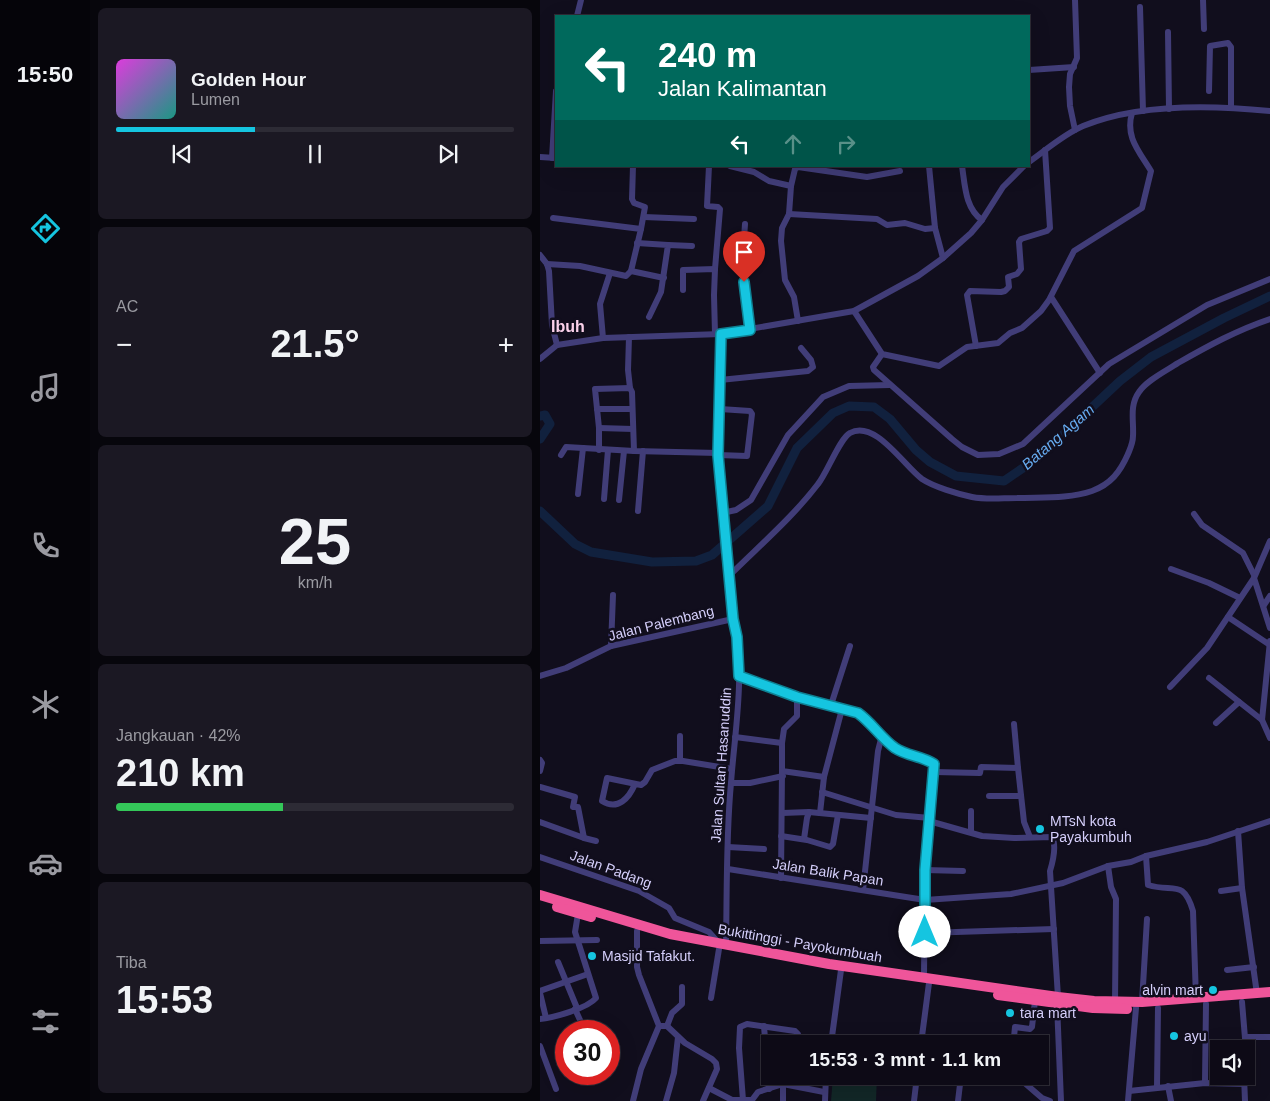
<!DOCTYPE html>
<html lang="id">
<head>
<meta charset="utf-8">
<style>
	body { margin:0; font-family:Arial,sans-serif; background:#1b1823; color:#f1f3f6; height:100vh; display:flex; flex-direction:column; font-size:19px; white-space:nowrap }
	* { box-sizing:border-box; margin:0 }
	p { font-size:16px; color:#9a9aa1 }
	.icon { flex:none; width:28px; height:28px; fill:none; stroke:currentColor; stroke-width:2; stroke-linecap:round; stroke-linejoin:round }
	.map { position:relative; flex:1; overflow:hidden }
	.sheet { display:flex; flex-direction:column; gap:8px; padding:8px; background:#07060c; width:450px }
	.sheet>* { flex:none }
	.hud { position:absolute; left:15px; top:15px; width:475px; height:152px; border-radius:0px; box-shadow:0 5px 20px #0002,0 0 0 1px #2d2b35; background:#00695c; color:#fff; overflow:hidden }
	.tools { position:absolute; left:670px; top:1040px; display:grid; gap:10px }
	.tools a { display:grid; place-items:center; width:45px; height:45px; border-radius:0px; background:#0d0a16; box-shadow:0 5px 20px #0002,0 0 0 1px #2d2b35; font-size:25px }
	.speed { position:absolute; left:15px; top:1020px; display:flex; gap:10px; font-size:25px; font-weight:700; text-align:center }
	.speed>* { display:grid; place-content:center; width:65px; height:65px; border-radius:50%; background:#0d0a16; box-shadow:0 5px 20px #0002,0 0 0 1px #2d2b35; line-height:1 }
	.speed .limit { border:8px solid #d22; background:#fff; color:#111 }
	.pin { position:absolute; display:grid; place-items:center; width:42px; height:42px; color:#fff; margin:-51px -21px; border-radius:50% 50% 50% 0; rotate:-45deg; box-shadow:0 0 5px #0007 }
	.pin .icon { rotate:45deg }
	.me { position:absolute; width:55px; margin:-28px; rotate:0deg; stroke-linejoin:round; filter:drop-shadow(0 0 4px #0008) }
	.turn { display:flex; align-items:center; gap:18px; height:105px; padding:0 20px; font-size:22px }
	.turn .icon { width:65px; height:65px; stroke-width:2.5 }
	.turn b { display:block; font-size:35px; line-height:42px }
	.lanes { display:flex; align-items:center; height:48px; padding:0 20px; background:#0003; justify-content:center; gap:25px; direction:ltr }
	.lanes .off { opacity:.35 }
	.big { font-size:38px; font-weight:600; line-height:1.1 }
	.sheet .widget { flex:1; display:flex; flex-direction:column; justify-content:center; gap:8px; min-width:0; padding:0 18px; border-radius:8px; background:#1b1823 }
	.sheet .dial { align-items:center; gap:0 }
	.dial b { font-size:65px; line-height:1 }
	.song { display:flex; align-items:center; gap:15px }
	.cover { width:60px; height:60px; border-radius:8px; background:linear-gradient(135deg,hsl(300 70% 55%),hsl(170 70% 35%)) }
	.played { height:5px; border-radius:2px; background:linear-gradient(90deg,#15c5e0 35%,#2d2b35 35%) }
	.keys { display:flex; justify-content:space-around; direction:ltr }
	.heat { display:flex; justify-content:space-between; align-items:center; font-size:28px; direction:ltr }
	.charge { height:8px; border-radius:4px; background:linear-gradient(90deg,#34c759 42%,#2d2b35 0) }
	.trip { position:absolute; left:221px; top:1035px; width:288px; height:50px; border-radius:0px; background:#0d0a16; box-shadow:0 5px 20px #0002,0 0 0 1px #2d2b35; font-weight:600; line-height:50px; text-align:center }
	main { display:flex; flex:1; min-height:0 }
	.tab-bar { display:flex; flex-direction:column; width:90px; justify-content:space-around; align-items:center; background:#050409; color:#9a9aa1 }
	.tab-bar .icon { width:35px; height:35px }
	.tab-bar .on { color:#15c5e0 }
	.tab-bar b { font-size:22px; color:#f1f3f6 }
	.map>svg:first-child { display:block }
	.park { fill:#122727 }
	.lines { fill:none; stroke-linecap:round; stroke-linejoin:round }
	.river { stroke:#11213e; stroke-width:9 }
	.minor { stroke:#413d78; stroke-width:6 }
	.highway { stroke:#ef559a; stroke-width:10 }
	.route-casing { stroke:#0e8092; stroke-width:12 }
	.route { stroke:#15c5e0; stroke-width:9 }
	.poi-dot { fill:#15c5e0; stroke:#110e1d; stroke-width:2 }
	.labels { text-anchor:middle; stroke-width:5; stroke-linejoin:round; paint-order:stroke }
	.street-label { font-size:14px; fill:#d5cffb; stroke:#110e1d }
	.poi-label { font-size:14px; fill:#d5cffb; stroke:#110e1d; text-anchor:start }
	.water-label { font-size:15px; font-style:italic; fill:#67acf1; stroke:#110e1d }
	.quarter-label { font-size:16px; font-weight:bold; fill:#fbd1ea; stroke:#110e1d }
</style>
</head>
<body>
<main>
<nav class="tab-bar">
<b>15:50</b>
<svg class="icon on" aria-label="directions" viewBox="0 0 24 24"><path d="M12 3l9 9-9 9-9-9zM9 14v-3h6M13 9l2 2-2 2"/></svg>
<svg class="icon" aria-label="music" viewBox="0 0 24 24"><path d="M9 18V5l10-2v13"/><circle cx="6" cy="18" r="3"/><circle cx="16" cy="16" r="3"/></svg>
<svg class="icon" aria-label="phone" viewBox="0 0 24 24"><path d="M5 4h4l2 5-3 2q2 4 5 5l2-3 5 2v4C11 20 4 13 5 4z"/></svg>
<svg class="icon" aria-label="climate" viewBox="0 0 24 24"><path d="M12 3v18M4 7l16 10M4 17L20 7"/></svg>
<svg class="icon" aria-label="car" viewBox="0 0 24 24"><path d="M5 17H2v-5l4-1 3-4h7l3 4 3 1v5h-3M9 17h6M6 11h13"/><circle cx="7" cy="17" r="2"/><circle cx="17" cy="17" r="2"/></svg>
<svg class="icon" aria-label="filters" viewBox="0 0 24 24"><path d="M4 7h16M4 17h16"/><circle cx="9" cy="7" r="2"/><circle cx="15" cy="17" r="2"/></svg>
</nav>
<section class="sheet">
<div class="widget">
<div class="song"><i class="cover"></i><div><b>Golden Hour</b><p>Lumen</p></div></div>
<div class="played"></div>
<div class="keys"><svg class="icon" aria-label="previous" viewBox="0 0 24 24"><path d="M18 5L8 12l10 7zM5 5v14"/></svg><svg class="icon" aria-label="pause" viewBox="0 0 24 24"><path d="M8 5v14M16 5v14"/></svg><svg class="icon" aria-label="next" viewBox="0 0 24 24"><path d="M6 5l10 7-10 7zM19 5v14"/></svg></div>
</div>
<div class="widget"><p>AC</p>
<div class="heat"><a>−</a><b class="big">21.5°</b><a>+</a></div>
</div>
<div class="widget dial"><b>25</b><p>km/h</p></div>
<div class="widget"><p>Jangkauan · 42%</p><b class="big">210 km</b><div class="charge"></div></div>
<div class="widget"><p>Tiba</p><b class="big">15:53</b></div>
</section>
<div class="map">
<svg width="730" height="1101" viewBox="0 0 730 1101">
	<rect width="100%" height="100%" fill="#110e1d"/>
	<polygon class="park" points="293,1076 337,1076 336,1101 291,1101"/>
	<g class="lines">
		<g class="river">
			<polyline points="0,416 5,415 10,424 0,439"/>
			<polyline points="0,511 35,544 51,552 112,562 156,561 172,555 228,506 257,448 293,413 309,406 334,407 350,419 376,450 390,462 416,476 464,481 499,457 580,381 611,357 684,318 730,296"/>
		</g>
		<g class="minor">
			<polyline points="663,0 664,29"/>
			<polyline points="600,7 603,111"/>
			<polyline points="37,16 41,0"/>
			<polyline points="628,32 629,109"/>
			<polyline points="489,70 534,67"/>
			<polyline points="669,91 670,46 688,43 691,47 691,107"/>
			<polyline points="535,130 530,106 529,87 530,74 537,58 535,0"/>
			<polyline points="0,157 16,158"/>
			<polyline points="12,158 16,91"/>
			<path d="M489,162C506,150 524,134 543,126C599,103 671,105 730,111"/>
			<polyline points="93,166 92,199 94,203 105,207 101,229"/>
			<polyline points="169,166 167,206 178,207 180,209 175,269"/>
			<polyline points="190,166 214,172 229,181 251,186 249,214 242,228 241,241 245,280 254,297 258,321"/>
			<polyline points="389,166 395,228 403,258"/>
			<path d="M422,166C425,185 425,208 442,220"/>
			<polyline points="251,186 255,169 258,167 327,177 360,171"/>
			<polyline points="249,214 337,219 347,225 365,223 385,229 395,228"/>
			<polyline points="104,217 154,219"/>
			<polyline points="205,224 202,267 210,330"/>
			<polyline points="97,243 128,245 121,292 109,317"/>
			<polyline points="128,245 152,246"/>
			<polyline points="0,255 7,264 9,271 12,325 17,345"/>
			<polyline points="7,264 40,266 86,276 91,271 101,229 13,218"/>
			<polyline points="91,271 124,278"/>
			<polyline points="143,290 143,270 175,269 174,295 175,334"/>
			<polyline points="511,297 560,373"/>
			<path d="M314,311L342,354L399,366L427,347L458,343L470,333L482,328L501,311L509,300L534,251L602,208L611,171C599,151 585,137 592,113"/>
			<path d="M181,334L178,453L193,619C206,672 195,728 191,783C186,836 187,890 186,944"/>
			<polyline points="89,337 88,370 90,388"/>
			<polyline points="63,338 60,304 70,273"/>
			<polyline points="436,346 427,295 430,291 461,292 465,291 469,287 468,277 477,274 481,269 479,242 481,239 507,231 510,228 505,150"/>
			<polyline points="342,354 333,367 334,370 412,439 422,447 438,455 459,454 483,444 569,364 667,305 730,279"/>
			<polyline points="0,359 17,345 63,338 181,334 314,311 378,276 403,258 431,233 442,220 463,187 484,166"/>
			<polyline points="180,380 268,371 273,367 271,360 261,348"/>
			<polyline points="57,409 92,409"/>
			<polyline points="59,428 93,429"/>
			<polyline points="59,450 59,428 55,389 90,388 92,392 94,451"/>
			<polyline points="21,455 26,447 43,448"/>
			<polyline points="178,455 207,456 212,414 210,411 180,409"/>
			<polyline points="38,494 43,448 94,451 178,453"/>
			<polyline points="64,499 68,450"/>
			<polyline points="79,500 84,451"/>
			<polyline points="98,511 103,451"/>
			<polyline points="182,513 196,510 211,500 248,435 283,397 309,386 350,385"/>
			<polyline points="654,514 662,525 703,553 714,575"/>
			<polyline points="730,541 714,578 730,628"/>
			<polyline points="631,569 669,583 700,598"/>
			<path d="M189,576C219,546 252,518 278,484C287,473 300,438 310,433C335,419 364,466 382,479C394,487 418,494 432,497C447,500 462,498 477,498C502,497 529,499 552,491C571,484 580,472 588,454C590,449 593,443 593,436C594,421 589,406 599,392C607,380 626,371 638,363C668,346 697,330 730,319"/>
			<polyline points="724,605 730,596"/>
			<polyline points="688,617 730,645"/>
			<polyline points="730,641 722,720 730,738"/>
			<polyline points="71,646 73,595"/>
			<polyline points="0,676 26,668 71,646 193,619"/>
			<path d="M199,676L257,697L318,713C332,723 343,742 357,749C369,756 382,756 394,764L385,870L384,976"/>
			<polyline points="669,678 722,720"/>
			<polyline points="630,687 667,648 714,578"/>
			<polyline points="291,705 310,646"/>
			<polyline points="676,723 699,702"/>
			<polyline points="474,724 478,768"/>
			<polyline points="140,736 140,761"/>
			<polyline points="195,737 242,743 242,771 284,777"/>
			<polyline points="242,743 244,729 257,716 257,697"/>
			<polyline points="0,760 2,763 0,771"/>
			<polyline points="394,772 440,773 441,767 478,768 484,822 490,837"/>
			<polyline points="191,783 210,783 243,776"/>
			<path d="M95,784C89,798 78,811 62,801L67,778L101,785L105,782L112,770L135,761H143L192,769"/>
			<polyline points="0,787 35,797 33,807 38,807 44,838"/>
			<polyline points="282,792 356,815 390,818"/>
			<polyline points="449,796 481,796"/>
			<polyline points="242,813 269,812 331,818"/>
			<polyline points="280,813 284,777 302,709"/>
			<path d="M389,821L442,836L474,838L512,837C517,846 513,861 510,871L518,997"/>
			<polyline points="0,822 44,838 56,841"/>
			<polyline points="698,831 702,888 717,994"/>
			<polyline points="431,832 431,811"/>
			<polyline points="241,836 267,840 290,847 293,844 298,815"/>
			<polyline points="264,839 267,818 269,812"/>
			<polyline points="188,847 224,849"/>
			<path d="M606,856L608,885C633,893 643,878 653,911L656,998"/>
			<polyline points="0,857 99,891 129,908 135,918 169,932 178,942"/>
			<polyline points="568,866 571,887 576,899 575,1002"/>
			<polyline points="188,869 385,900 471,894 523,883 568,866 591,862 606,856 667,842 730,821"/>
			<polyline points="385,870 423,871"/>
			<polyline points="241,878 242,771"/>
			<polyline points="323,890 338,751 342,735"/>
			<polyline points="681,891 702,888"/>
			<polyline points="385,933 514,929"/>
			<polyline points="0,941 57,940"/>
			<polyline points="18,962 37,1008"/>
			<polyline points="687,970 714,967"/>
			<polyline points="0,991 48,974"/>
			<polyline points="0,993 6,1018"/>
			<polyline points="171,998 179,949"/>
			<polyline points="602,1002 607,919"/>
			<polyline points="702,1002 706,1050"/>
			<polyline points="517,1004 521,1101"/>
			<polyline points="35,1009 45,1031"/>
			<path d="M0,1019C13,1018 48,1008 56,998L35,932L38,914"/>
			<polyline points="119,1026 127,1026 145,1043 172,1059 176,1063 177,1069 163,1101"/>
			<polyline points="127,1026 132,1013 142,1004 142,987"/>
			<polyline points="224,1026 229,1089"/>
			<polyline points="474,1037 475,1027 490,1029 492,1027 495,1001"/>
			<polyline points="705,1037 730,1037"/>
			<polyline points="358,1041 381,1043"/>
			<polyline points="291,1044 301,970"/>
			<polyline points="381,1044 389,983"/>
			<polyline points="0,1046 16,1089"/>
			<polyline points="462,1076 480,1079 502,1098 510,1101"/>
			<polyline points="704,1076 705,1101"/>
			<polyline points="665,1083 666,1004"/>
			<polyline points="628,1086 631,1101"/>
			<polyline points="617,1087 618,1008"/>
			<polyline points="169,1088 192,1100 212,1100 218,1092 243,1084 284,1092"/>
			<polyline points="589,1091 665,1083 704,1084"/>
			<polyline points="203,1100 199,1048 200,1027 207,1024 255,1031 258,1034 256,1044"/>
			<polyline points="93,1101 101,1069 119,1026 99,975 97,967 97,931"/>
			<polyline points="126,1101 134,1073 138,1037"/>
			<polyline points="243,1101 243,1084 246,1076"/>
			<polyline points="285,1101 286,1076"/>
			<polyline points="374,1101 377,1076"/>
			<polyline points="418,1101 421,1076"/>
			<polyline points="588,1101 596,1008"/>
		</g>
		<g class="highway">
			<polyline points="0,895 130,934 289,964 518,997 554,1001 602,1002 730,992"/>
			<polyline points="17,907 51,917"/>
			<polyline points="458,995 553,1008 587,1009"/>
		</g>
	</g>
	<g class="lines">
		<g class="route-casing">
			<path id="route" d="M204,282L210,330L181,334L178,455L193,619L197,637L199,676L257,697L318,713C332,723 341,738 355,748C367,756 382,756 394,764L385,870V932"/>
		</g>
		<use href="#route" class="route"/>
	</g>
	<g class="poi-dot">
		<circle cx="500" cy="829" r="5"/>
		<circle cx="52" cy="956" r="5"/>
		<circle cx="673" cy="990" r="5"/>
		<circle cx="470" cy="1013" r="5"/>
		<circle cx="634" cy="1036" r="5"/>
	</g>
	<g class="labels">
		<g class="street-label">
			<text transform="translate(121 623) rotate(-14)" y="5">Jalan Palembang</text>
			<text transform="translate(181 765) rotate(-86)" y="5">Jalan Sultan Hasanuddin</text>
			<text transform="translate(71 869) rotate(20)" y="5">Jalan Padang</text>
			<text transform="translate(288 872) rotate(9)" y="5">Jalan Balik Papan</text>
			<text transform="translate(260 943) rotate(10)" y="5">Bukittinggi - Payokumbuah</text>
		</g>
		<g class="poi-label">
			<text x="510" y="826">MTsN kota<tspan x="510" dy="16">Payakumbuh</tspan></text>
			<text x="62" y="961">Masjid Tafakut.</text>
			<text x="663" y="995" text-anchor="end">alvin mart</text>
			<text x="480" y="1018">tara mart</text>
			<text x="644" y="1041">ayu</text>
		</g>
		<g class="water-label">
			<text transform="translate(518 437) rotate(-41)" y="5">Batang Agam</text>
		</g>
		<g class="quarter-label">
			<text x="28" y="332">Ibuh</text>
		</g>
	</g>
</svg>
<div class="tools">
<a><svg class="icon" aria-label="sound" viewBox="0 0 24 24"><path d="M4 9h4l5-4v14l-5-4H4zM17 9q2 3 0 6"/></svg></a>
</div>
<div class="speed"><div class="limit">30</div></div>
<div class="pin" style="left:204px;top:282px;background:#d93025"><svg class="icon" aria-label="arrive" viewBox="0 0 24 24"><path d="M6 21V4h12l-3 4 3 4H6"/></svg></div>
<svg class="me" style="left:385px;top:932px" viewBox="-20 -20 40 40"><circle r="19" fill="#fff"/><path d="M0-13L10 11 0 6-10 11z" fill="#15c5e0"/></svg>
<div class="trip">15:53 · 3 mnt · 1.1 km</div>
<div class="hud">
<div class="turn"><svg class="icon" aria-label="left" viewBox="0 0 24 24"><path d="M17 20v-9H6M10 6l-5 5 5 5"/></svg><div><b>240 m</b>Jalan Kalimantan</div></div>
<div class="lanes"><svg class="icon" aria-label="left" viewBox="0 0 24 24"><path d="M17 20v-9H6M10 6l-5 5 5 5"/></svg><svg class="icon off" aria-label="ahead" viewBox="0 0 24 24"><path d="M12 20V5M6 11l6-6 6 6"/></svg><svg class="icon off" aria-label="right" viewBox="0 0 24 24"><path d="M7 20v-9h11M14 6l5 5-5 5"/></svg></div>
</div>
</div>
</main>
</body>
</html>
